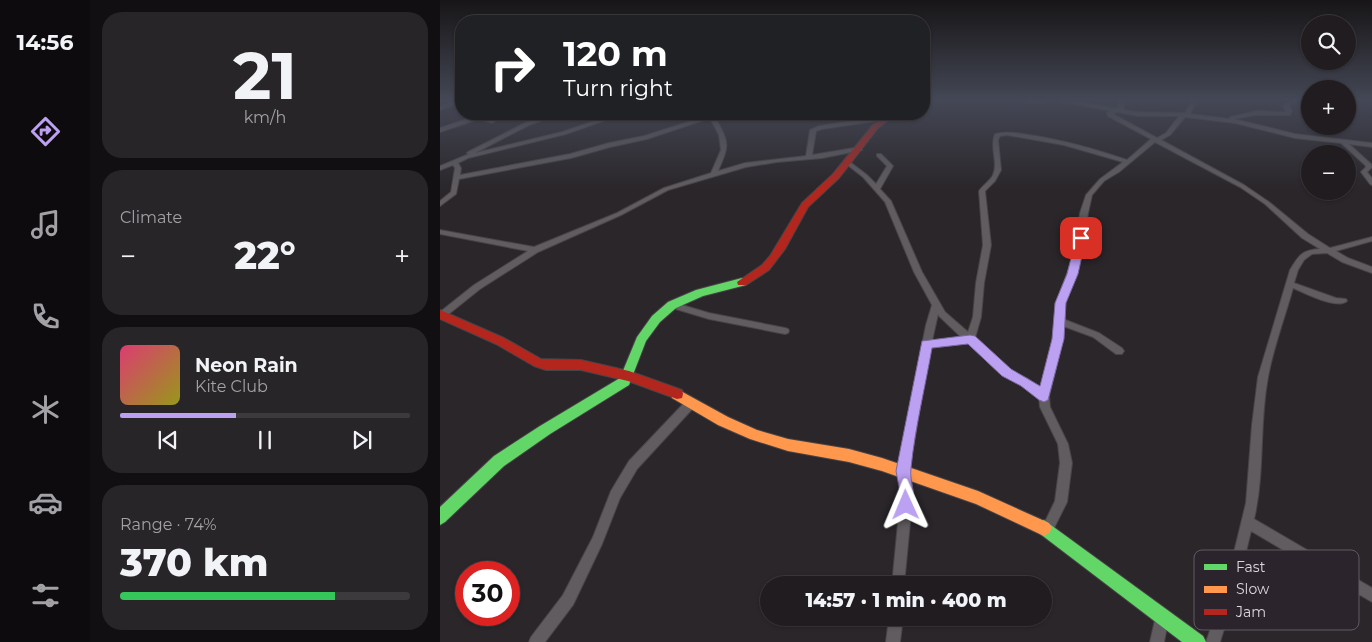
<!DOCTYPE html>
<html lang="en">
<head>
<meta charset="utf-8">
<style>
	body { margin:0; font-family:Montserrat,sans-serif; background:#282529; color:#f1f3f6; height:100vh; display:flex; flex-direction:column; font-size:19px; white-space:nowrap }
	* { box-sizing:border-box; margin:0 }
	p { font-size:16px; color:#a2a1a5 }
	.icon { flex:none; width:28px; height:28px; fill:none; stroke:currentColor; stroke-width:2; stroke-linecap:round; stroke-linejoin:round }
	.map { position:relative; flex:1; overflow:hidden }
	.sheet { display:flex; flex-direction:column; gap:12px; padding:12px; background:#120f12; width:350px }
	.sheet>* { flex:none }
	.banner { position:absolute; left:15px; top:15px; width:475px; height:105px; border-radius:20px; box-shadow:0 1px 4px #0004,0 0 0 1px #3d3a3e; background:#202124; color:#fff; overflow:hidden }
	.fabs { position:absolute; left:861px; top:15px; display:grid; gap:10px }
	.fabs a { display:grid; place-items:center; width:55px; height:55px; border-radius:50%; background:#201c20; box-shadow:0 1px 4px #0004,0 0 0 1px #3d3a3e; font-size:25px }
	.speed { position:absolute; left:15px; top:561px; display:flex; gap:10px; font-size:25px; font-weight:700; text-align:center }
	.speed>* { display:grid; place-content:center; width:65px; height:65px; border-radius:50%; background:#201c20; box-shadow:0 1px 4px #0004,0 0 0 1px #3d3a3e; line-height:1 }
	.speed .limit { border:8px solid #d22; background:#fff; color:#111 }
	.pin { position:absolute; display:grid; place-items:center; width:42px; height:42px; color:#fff; margin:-21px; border-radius:10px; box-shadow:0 2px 8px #0006 }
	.me { position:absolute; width:55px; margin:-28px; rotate:359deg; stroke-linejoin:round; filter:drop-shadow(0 0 4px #0008) }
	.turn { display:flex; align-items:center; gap:18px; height:105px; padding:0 25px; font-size:22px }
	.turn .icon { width:65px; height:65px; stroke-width:2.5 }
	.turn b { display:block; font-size:35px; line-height:42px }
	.big { font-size:38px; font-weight:800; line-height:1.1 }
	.sheet .card { flex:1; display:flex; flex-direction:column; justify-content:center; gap:8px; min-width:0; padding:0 18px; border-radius:20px; background:#282529 }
	.sheet .dial { align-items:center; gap:0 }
	.dial b { font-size:65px; line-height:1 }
	.song { display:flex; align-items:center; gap:15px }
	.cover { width:60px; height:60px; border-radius:8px; background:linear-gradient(135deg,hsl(340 70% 55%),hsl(60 70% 35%)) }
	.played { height:5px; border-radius:2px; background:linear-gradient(90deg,#bca0f2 40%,#3d3a3e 40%) }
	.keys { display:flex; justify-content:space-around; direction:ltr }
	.heat { display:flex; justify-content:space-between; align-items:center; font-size:28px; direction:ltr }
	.charge { height:8px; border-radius:4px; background:linear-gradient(90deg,#34c759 74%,#3d3a3e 0) }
	.trip { position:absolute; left:320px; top:576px; width:292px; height:50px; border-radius:25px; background:#201c20; box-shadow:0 1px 4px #0004,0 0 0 1px #3d3a3e; font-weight:800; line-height:50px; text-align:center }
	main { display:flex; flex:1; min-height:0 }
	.menu { display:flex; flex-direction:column; width:90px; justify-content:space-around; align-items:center; background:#0d0b0d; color:#a2a1a5 }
	.menu .icon { width:35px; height:35px }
	.menu .selected { color:#bca0f2 }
	.menu b { font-size:22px; color:#f1f3f6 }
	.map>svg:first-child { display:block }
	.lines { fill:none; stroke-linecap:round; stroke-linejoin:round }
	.street-casing { stroke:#474447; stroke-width:2 }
	.fast-casing { stroke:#474447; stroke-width:2 }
	.slow-casing { stroke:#474447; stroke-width:2 }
	.jam-casing { stroke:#474447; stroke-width:2 }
	.street { fill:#605c60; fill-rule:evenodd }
	.fast { fill:#63d668; fill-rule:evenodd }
	.slow { fill:#ff974d; fill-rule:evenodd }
	.jam { fill:#b3261e; fill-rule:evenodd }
	.route { fill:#bca0f2; stroke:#7a689d }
	.key { fill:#2b242c; stroke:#605a61; stroke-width:1 }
	.key-label { font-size:14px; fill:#dcd7dd }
</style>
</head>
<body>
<main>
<nav class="menu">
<b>14:56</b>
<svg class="icon selected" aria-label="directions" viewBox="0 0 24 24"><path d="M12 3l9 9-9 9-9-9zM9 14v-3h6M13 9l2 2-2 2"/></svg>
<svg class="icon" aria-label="music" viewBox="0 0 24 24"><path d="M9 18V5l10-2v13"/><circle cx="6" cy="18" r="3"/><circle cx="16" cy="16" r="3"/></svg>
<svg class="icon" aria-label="phone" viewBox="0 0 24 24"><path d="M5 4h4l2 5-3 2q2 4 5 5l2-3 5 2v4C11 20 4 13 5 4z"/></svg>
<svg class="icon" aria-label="climate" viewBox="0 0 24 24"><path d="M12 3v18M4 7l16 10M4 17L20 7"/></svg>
<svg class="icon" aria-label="car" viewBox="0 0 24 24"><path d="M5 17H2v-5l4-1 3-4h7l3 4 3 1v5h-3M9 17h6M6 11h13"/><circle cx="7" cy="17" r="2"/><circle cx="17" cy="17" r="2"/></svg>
<svg class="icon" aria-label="filters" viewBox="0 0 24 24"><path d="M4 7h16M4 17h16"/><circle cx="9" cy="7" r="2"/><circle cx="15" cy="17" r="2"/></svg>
</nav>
<section class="sheet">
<div class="card dial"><b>21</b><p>km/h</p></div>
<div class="card"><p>Climate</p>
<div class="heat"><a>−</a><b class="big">22°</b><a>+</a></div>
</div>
<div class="card">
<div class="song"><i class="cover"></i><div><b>Neon Rain</b><p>Kite Club</p></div></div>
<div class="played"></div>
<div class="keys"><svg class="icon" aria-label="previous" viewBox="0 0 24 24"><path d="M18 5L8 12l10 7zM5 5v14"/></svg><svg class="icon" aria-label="pause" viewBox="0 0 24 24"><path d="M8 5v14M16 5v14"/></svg><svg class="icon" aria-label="next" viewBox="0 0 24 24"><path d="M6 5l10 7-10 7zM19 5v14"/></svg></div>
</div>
<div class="card"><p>Range · 74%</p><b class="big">370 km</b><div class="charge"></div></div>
</section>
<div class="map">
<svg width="932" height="642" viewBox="0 0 932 642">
	<rect width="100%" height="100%" fill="#2a262a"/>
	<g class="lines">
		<g class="street-casing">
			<g id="street">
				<polygon points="18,100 21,100 21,102 0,110 0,106"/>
				<path d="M577,100H614C605,104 586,104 577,100Z"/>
				<path d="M620,100H628L675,108L678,107L679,100H683L684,110L698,112L745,113L753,100H757L750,114L790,119V117L816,111L846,112L843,105L853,100L856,102L849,106L852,111L850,115H816L794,119L855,134L932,143V147L909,144L931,164L932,167L927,172L932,178V185L930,184L921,172L926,167L925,165L901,143L855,138L795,123L745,117L730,135L721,140L804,185L829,202L868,234L890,248L932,237V241L896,251L908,258L932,267V273L902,262L887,253L872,254L864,260L858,270L854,283L896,298L906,299L907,301C897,310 865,293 853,288C845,317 833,349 828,377C819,424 825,473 814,519L932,588V602L811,531L799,581L780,642H766L787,581L806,503L812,425L818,377L850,270C859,255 862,250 880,249L862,238L825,204L800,187L715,142L679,172L664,181L652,195L648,213L642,255L624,303L623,319L659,333L682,348L684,351L682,354H676L653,337L623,326V339L609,396L610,407L628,444L632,463L627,502L611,534L607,536L603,534L601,530L615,501L620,463L618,444L600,407L599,398L582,385L564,376L528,343L490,348L469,471L473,492L464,585H452L461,492L457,471L486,325L492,305L474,272L445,202L423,177L405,163L410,162L427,175L436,184L447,166L437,156V154H441L453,166L440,189L451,201L482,272L505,312L528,332L533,317L536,283L543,245L539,191C543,185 550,181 553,175C559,162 549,147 555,134C567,131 578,133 589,135C623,140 655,149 687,160L711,139L668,116L667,113L671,111L622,102ZM677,112L698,116H739L726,133L717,138L673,114ZM567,135L624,145L683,162L660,179L646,195L640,213L634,255L616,303L613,339L601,388L588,379L570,370L535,338L541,317L544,283L551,245L545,191L555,181L561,170L558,140L560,136ZM498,314L499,316L521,337L492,341Z"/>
				<path d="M113,114H121L89,125L35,153L122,132L175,114H183L126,134L28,158L18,163L21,168L20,175L130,154L169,143L204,136L273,114H281L275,117C289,143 290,144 278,171L305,163L366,156L370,130L379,126L443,116L446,118L443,120L382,129L376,131L372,155L420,147L422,148V150L382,158L337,162L306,167L228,190L181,215L98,252L40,289L5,317L0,318V312L34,285L88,251L0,234V230L94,247L177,213L224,188L271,173L281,150L279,135L270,118L207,139L170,147L131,158L19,179L16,194L0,206V201L11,192L15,168L13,165L0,170V166L29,154L27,153L28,152L85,123Z"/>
				<polygon points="39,115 55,121 52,123 39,119 0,132 0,128"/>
				<polygon points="232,302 269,313 345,328 348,329 349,331 348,333 345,334 269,319 229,307 228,305 229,303"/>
				<polygon points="251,399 255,400 256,403 255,406 197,469 180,498 162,544 133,605 105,642 89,642 91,637 123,595 153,537 171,491 189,461 247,400"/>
				<polygon points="722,609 727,611 729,616 724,642 710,642 717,611"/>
				<polygon points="449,618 463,618 460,642 446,642"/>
			</g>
		</g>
		<g class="fast-casing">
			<g id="fast">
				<polygon points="302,278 307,282 306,285 263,296 236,308 220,322 206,341 189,385 110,434 64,466 5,522 0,525 0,507 54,456 100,426 180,378 197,337 212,316 228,302 256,290"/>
				<polygon points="604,520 763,636 766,642 742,642 599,533 596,528 599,523"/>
			</g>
		</g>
		<g class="slow-casing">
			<polygon id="slow" points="237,389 288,417 317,430 348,439 409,449 442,458 538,491 609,523 612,528 609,533 604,536 536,504 442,471 409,462 348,451 310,439 278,425 232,398 231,394 232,390"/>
		</g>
		<g class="jam-casing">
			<g id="jam">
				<polygon points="448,114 456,114 438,128 399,178 368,207 345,249 329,270 306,285 298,285 297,282 322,265 330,256 362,203 393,174 433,125"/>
				<polygon points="0,310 64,338 101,359 141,360 189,371 242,390 243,394 242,398 237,399 188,381 141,370 106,370 94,366 56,344 0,319"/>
			</g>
		</g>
		<use href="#street" class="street"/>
		<use href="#fast" class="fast"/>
		<use href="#slow" class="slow"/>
		<use href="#jam" class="jam"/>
	</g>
	<linearGradient id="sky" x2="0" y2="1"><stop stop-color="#171517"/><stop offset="0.53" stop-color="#444755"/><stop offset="1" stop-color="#444755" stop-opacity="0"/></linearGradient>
	<rect width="932" height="189" fill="url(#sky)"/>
	<path class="route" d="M641,235L646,238L638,274L626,303L624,339L608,400L604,402L599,400L581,386L562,376L528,344L492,348C485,388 475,428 471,468C469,483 478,495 471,510L466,512L461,510L459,505L460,492L456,471L482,341L530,335L535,336L571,369L600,386L612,339L615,303L627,274L636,238Z"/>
	<rect x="754" y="550" width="165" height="80" rx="8" class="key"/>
	<rect x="764" y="564" width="23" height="6" fill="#63d668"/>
	<rect x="764" y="586" width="23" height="7" fill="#ff974d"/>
	<rect x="764" y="609" width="23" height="6" fill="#b3261e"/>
	<g class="key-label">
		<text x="796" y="572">Fast</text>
		<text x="796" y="594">Slow</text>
		<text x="796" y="617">Jam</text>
	</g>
</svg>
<div class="fabs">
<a><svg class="icon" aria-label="search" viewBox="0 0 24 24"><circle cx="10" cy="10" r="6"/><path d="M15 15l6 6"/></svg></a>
<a>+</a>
<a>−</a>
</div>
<div class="speed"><div class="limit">30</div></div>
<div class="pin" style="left:641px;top:238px;background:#d93025"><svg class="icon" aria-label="arrive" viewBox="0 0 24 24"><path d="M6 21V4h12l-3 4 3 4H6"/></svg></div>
<svg class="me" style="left:466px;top:505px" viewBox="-20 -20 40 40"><path d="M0-17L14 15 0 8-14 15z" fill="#bca0f2" stroke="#fff" stroke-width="4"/></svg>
<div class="trip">14:57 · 1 min · 400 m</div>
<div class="banner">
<div class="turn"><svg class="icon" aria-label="right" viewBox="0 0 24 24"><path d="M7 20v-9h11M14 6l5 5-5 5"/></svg><div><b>120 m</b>Turn right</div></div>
</div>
</div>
</main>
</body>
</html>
